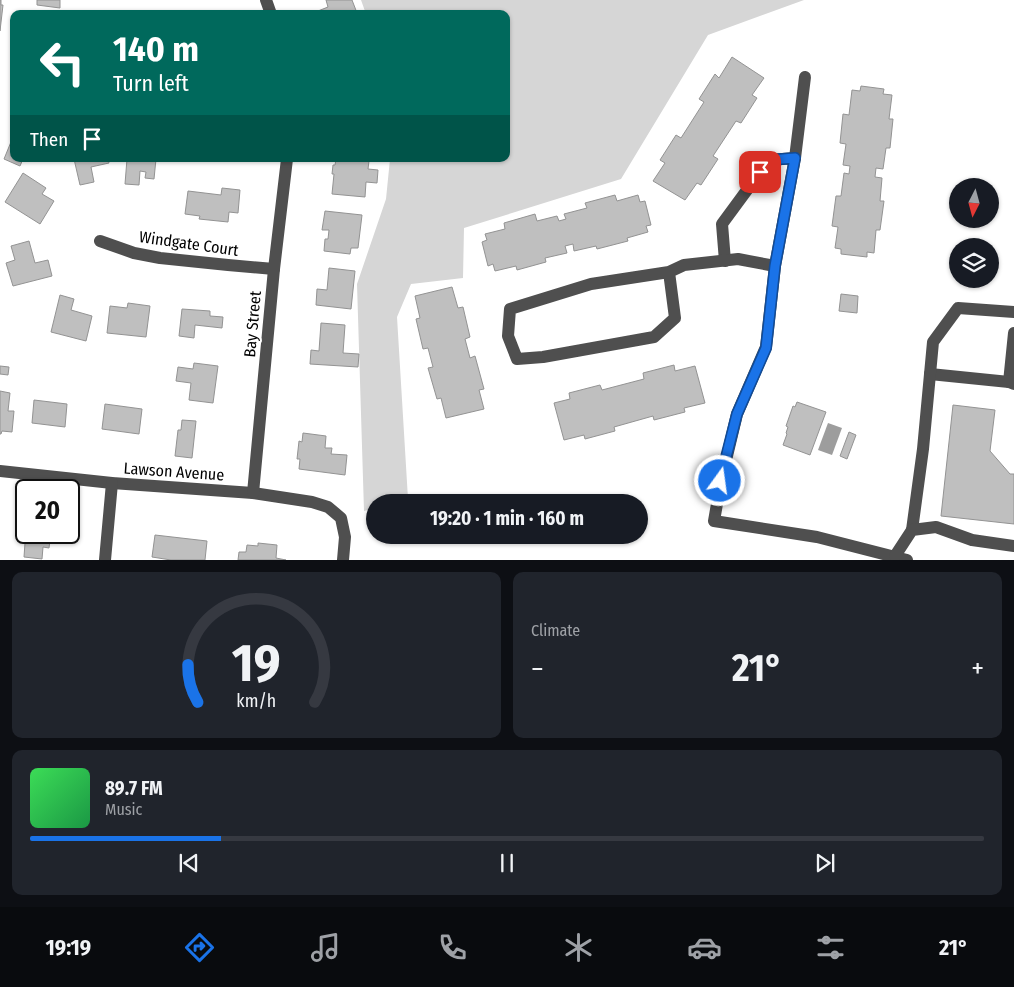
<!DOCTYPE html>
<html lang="en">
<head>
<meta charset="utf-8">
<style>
	body { margin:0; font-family:"Fira Sans Condensed",sans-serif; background:#20242c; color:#f1f3f6; height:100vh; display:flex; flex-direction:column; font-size:19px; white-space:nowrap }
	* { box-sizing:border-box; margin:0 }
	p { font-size:16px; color:#9ea1a6 }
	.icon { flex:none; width:28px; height:28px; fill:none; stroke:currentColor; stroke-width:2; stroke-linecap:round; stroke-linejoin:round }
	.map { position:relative; height:560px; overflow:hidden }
	.panel { display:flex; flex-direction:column; gap:12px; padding:12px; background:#0d0f14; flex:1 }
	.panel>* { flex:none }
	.banner { position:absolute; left:10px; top:10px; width:500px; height:152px; border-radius:10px; box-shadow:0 1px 4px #0004; background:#00695c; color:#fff; overflow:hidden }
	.needle { width:32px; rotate:186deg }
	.controls { position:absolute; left:949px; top:178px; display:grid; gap:10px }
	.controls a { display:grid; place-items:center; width:50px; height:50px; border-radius:50%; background:#171b24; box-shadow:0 1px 4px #0004; font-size:25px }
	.speed { position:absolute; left:15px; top:479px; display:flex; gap:10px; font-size:25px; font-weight:700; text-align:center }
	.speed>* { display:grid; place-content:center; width:65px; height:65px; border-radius:50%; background:#171b24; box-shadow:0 1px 4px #0004; line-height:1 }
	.speed .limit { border:2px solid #111; border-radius:8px; background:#fff; color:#111 }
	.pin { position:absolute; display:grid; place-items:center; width:42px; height:42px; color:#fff; margin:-21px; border-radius:10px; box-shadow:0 2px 8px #0006 }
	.me { position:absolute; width:55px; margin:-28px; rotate:14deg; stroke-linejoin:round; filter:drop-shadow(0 0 4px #0008) }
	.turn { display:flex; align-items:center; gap:18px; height:105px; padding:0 20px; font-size:22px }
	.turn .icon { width:65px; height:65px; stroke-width:2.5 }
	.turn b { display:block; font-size:35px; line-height:42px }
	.then { display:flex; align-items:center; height:48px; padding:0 20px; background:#0003; gap:10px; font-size:19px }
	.big { font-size:38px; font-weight:700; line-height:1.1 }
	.panel .tile { flex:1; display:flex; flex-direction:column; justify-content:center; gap:8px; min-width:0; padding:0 18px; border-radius:10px; background:#20242c }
	.panel .dial { align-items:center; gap:0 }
	.dial svg { height:130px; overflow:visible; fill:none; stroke:#363941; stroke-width:7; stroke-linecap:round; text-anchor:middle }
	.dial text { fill:#f1f3f6; stroke:none }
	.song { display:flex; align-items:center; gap:15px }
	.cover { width:60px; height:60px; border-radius:8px; background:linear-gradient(135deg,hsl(130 70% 55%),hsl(140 70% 35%)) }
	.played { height:5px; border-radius:2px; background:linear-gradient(90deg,#1a73e8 20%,#363941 20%) }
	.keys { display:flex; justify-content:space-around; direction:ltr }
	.heat { display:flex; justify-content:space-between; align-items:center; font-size:28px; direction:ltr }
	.panel .tiles { flex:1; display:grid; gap:12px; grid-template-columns:1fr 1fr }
	.tile:last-child { grid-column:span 2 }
	.trip { position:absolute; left:366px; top:494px; width:282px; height:50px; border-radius:25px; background:#171b24; box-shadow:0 1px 4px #0004; font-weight:700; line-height:50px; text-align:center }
	.tabs { display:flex; height:80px; justify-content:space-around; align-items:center; background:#090b0e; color:#9ea1a6 }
	.tabs .icon { width:35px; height:35px }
	.tabs .current { color:#1a73e8 }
	.tabs b { font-size:22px; color:#f1f3f6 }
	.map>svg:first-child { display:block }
	.green { fill:#d6d6d6 }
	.water { fill:#9d9d9d }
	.building { fill:#bfbfbf; stroke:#939393 }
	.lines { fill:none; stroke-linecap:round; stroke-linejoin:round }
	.minor { stroke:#4f4f4f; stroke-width:12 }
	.route-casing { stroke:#114b97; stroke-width:12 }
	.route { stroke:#1a73e8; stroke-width:9 }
	.labels { text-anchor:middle; stroke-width:4; stroke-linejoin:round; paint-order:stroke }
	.street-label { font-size:16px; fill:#000; stroke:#fff }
</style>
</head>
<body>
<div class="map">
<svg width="1014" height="560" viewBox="0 0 1014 560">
	<rect width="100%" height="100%" fill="#fff"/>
	<polygon class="green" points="361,0 804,0 708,35 621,179 464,228 463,278 411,284 397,317 408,499 395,502 375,502 375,508 364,511 357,284 386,199 390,159 506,159 506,14 366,14"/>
	<polygon class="water" points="828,423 842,428 832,455 818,450"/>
	<g class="building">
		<polygon points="0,0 1,0 1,5 3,5 0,31"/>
		<polygon points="37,0 60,0 60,8 37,5"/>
		<polygon points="326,0 352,0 357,13 319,14 318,11 328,7"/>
		<polygon points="732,57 764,78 752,95 757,98 741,123 736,121 713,156 718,159 701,185 697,183 685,200 653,181 665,163 660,160 676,135 681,138 704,102 699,99 715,74 719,78"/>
		<polygon points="861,86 884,89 883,94 892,95 889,119 893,119 890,148 886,148 883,169 876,168 875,177 882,178 880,201 884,201 880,230 876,230 874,253 867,252 867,257 841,254 841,249 835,248 838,227 832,226 836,196 841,196 844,173 849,174 850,166 843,165 846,144 840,143 843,114 849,115 852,90 860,91"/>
		<polygon points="13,137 14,137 14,159 23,159 20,166 4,159"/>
		<polygon points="74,159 108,159 109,163 91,167 94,182 80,185"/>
		<polygon points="127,159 156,159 154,179 145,178 146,172 140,171 139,185 125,184"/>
		<polygon points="336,159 349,159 369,161 368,169 378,170 377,183 366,182 365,197 332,194 334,174 332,174 333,165 335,165"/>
		<polygon points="23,173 46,188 42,194 54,201 40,224 5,202"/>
		<polygon points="222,188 240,190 238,213 229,212 228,222 199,219 200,216 185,214 188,191 221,195"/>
		<polygon points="615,195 617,201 638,195 640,202 645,201 651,225 646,226 648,232 627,238 628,241 597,249 596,246 574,251 573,244 565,246 567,253 545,258 546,262 517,270 516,266 495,271 493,264 488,266 482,242 487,240 485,234 505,229 504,223 535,214 537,221 557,216 559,221 566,219 564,214 587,208 585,203"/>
		<polygon points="325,211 362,215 358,248 351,248 350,254 324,251 325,239 328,239 329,230 322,230"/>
		<polygon points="29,241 35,263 48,260 52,276 13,286 6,263 15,260 11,246"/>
		<polygon points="329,268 355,271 351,309 316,305 317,289 327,290"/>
		<polygon points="452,287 458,308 463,307 470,337 465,339 470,358 475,356 484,389 479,390 484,409 446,418 441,398 437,399 428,368 433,367 428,348 423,349 416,319 420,318 415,296"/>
		<polygon points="841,294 858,296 857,313 839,311"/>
		<polygon points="60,295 74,299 71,310 92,316 86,341 51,332"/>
		<polygon points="128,303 150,306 146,337 107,333 110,306 127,308"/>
		<polygon points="182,309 210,311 210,316 223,317 222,328 195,325 194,338 179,336"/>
		<polygon points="321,323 345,325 343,353 359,354 358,367 310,364 311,350 319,351"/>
		<polygon points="194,363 218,366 213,403 189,400 191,383 176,381 178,367 193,369"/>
		<polygon points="674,365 675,371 695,366 705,403 684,408 685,412 654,420 653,416 614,427 615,431 585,439 584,435 564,440 554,403 570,399 569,393 600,385 602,390 644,379 643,373"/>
		<polygon points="0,366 9,367 8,375 0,374"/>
		<polygon points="0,391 10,393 8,411 14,411 12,432 2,431 1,434 0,434"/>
		<polygon points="34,400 67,404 65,427 32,423"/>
		<polygon points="797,402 826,412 810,455 783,445 787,434 786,433 788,427 786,426 793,406 795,407"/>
		<polygon points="105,404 142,409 139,434 102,429"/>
		<polygon points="953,405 995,410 990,451 1010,474 1014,474 1014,524 941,516"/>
		<polygon points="182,420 196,421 192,458 175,456 178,430 181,430"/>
		<polygon points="849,432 856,435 847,459 840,456"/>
		<polygon points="303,433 326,436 325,448 332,448 331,454 347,455 345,475 299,469 300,459 297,459 299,441 302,442"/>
		<polygon points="23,522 26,522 26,532 51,532 49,548 43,547 42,559 24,557 25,543 20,542"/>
		<polygon points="155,535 207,541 205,560 171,560 152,557"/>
		<polygon points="258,543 277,545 276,558 286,560 238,560 239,552 246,552 247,545 258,546"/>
	</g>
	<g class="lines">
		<g class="minor">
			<polyline points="266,0 271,14"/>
			<polyline points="795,158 805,77"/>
			<polyline points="100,241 134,253 160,258 228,265 274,269"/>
			<polyline points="725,261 722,224 769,160 795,158 775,266"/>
			<polyline points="669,272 591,284 510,309 508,336 517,359 543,357 654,337 675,318 669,272 684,265 738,259 775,266 766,347 737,414 721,481 714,521 817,537 907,560"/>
			<polyline points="1014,333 1009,382 1014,384"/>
			<polyline points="930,374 1009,382"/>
			<polyline points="0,471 112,483 253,493 312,502 328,507 341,518 345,537 343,560"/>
			<polyline points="253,493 274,269 287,159"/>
			<polyline points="912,530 923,449 933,342 958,308 1014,312"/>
			<polyline points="895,556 912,530 936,527 972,540 1014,546"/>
			<polyline points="105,560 112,483"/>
		</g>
	</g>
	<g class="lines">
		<g class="route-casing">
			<polyline id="route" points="720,481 737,414 766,348 775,266 795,158 770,160 760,172"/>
		</g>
		<use href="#route" class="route"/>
	</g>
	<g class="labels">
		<g class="street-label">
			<text transform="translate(189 243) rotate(8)" y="6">Windgate Court</text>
			<text transform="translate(252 324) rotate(-85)" y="6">Bay Street</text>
			<text transform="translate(174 471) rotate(4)" y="6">Lawson Avenue</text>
		</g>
	</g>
</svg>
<div class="controls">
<a><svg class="needle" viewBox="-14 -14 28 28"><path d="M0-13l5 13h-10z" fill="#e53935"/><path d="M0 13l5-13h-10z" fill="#9ea1a6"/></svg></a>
<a><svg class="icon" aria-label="layers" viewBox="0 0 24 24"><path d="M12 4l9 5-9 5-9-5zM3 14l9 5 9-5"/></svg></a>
</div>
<div class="speed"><div class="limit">20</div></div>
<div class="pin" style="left:760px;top:172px;background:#d93025"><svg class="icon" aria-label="arrive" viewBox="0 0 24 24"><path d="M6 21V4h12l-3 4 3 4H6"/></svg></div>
<svg class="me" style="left:720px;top:481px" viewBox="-20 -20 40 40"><circle r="17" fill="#1a73e8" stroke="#fff" stroke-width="3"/><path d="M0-11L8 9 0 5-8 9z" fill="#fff"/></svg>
<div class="trip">19:20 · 1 min · 160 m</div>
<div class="banner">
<div class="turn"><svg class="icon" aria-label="left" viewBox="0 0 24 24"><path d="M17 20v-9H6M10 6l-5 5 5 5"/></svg><div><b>140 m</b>Turn left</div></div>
<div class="then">Then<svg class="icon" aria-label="arrive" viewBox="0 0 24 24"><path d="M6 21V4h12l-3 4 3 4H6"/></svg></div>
</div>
</div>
<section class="panel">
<div class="tiles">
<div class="tile dial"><svg viewBox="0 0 100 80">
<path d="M14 69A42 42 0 1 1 86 69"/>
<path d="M14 69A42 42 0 0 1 8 46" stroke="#1a73e8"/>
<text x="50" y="56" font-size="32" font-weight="700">19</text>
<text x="50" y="72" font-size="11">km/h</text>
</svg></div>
<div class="tile"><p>Climate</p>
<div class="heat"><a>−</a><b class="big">21°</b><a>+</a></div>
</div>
<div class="tile">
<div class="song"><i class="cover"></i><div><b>89.7 FM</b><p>Music</p></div></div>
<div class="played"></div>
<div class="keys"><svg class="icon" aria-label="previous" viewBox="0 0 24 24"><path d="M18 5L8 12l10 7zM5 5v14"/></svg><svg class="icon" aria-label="pause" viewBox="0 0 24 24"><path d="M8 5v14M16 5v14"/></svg><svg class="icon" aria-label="next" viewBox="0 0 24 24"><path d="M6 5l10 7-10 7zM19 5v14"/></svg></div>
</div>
</div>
</section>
<nav class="tabs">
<b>19:19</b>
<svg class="icon current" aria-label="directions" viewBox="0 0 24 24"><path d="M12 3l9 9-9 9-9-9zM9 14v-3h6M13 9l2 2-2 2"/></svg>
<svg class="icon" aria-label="music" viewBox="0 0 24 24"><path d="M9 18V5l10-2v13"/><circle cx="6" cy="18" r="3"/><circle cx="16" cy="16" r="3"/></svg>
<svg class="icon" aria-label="phone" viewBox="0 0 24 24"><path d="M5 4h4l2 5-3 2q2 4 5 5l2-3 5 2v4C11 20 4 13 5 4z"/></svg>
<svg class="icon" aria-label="climate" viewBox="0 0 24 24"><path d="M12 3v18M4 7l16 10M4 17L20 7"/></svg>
<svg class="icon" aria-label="car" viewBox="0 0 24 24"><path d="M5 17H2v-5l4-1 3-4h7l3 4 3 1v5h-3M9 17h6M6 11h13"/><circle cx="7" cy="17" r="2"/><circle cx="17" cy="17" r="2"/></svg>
<svg class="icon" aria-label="filters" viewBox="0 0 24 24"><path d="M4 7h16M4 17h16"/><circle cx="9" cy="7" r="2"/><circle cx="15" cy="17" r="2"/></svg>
<b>21°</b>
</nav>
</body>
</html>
